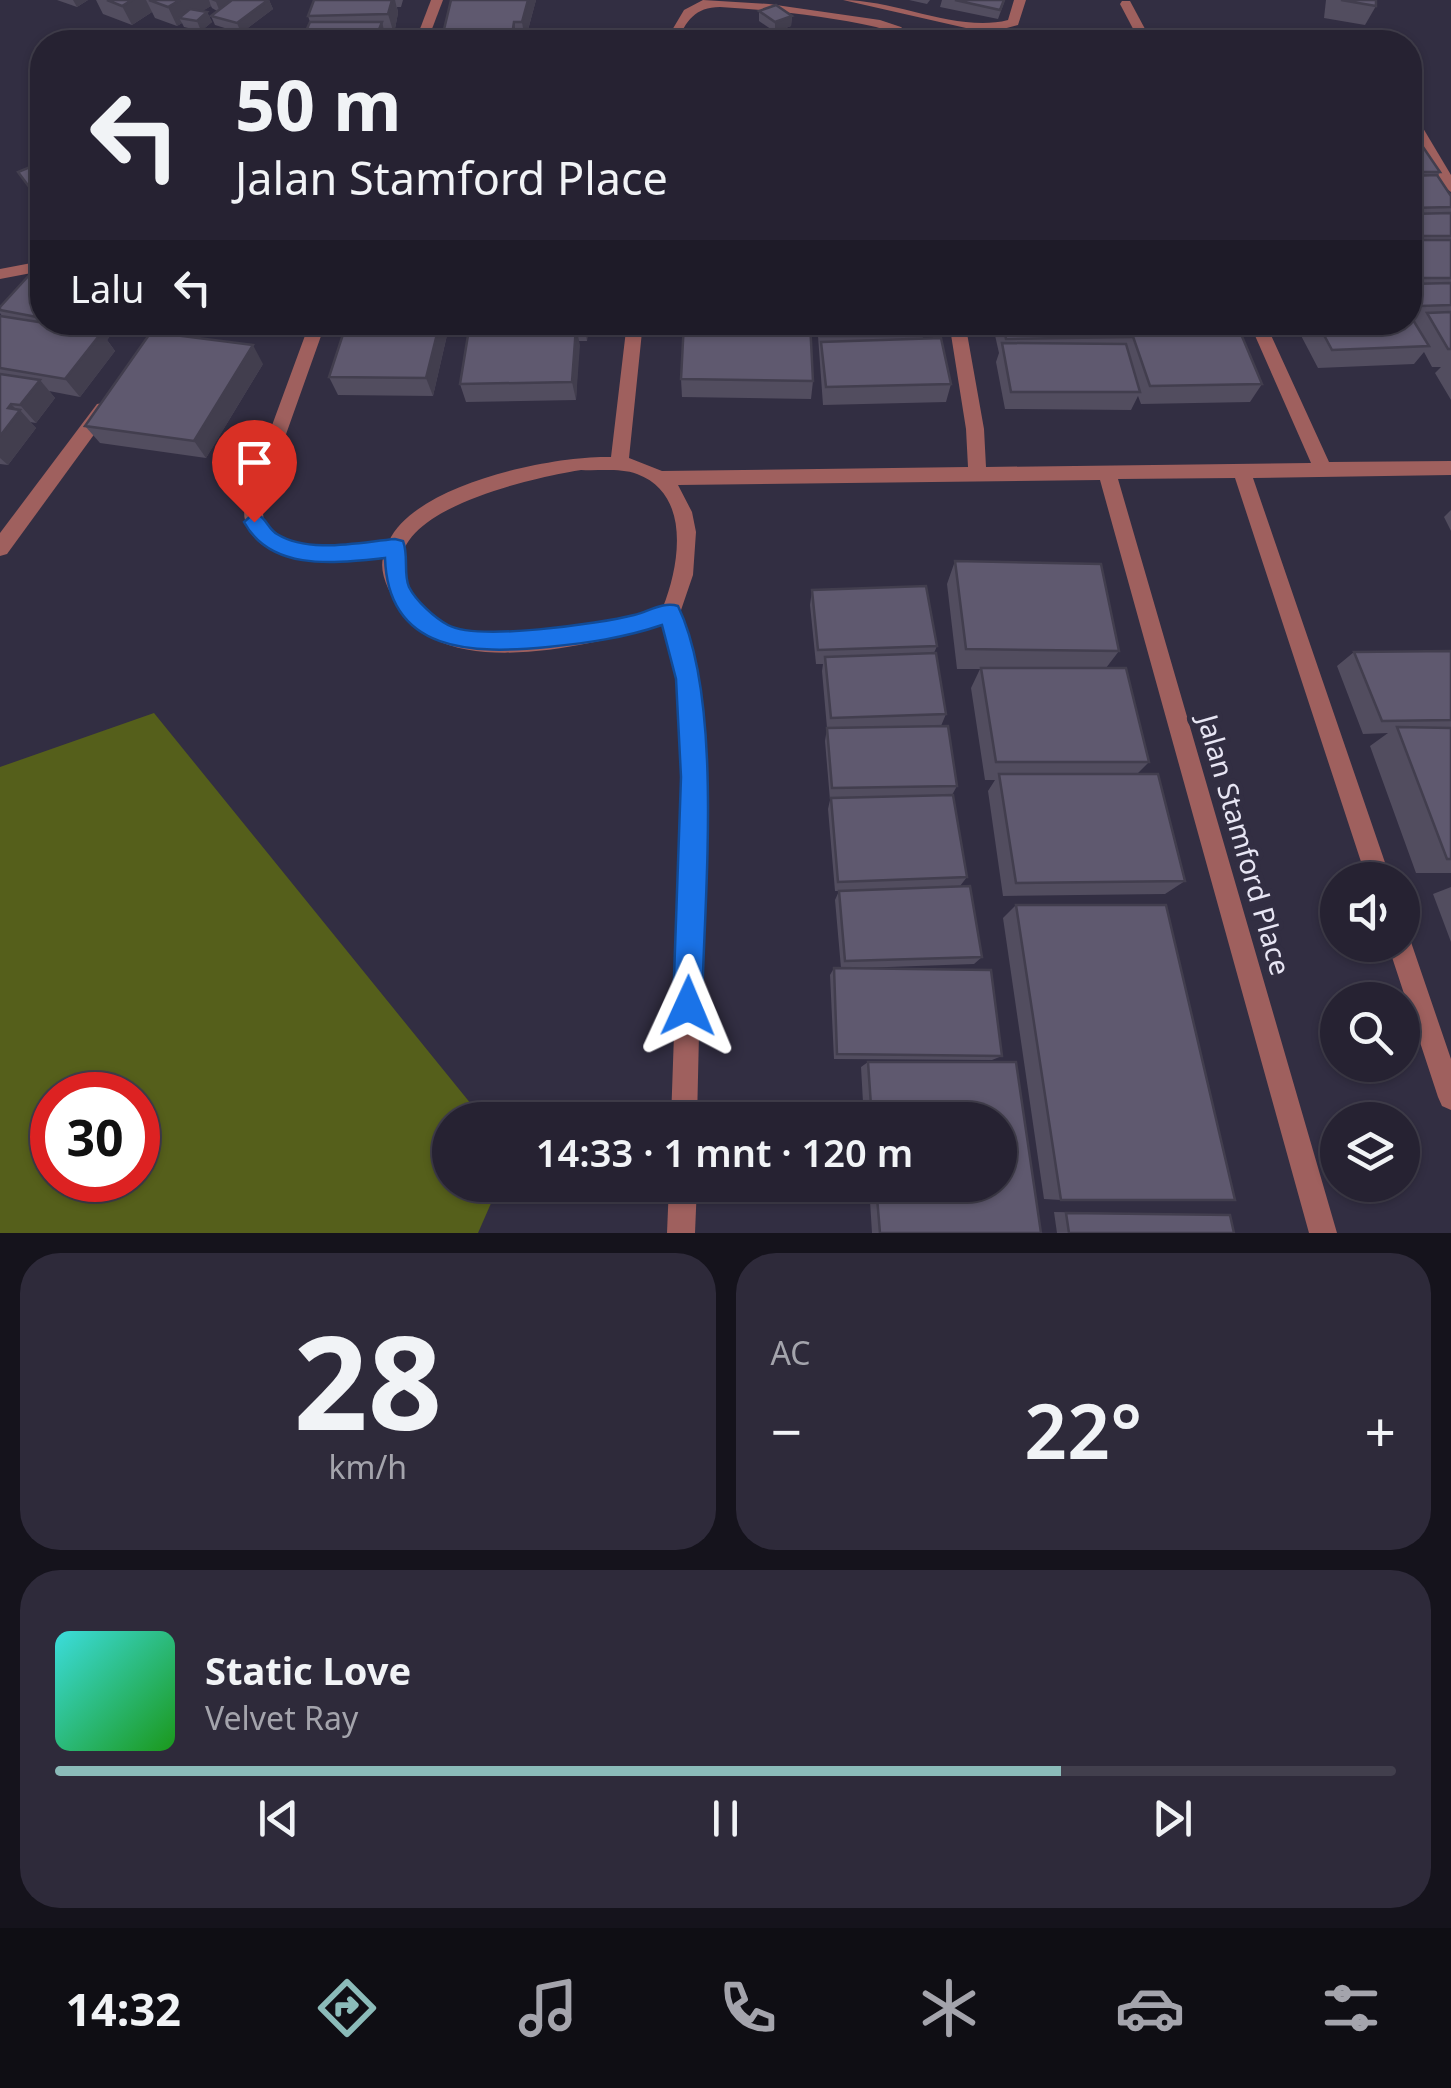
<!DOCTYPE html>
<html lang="id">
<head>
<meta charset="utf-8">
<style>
	body { margin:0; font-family:"Noto Sans",sans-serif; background:#2e2a3a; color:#f1f3f6; height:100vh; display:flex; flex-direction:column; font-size:38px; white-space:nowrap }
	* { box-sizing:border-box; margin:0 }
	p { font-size:32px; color:#a4a4ac }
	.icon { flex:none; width:55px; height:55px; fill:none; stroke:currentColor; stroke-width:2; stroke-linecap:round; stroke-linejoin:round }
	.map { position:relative; height:1233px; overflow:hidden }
	.drawer { display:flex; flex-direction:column; gap:20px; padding:20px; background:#15131c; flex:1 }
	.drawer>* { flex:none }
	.top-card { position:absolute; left:30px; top:30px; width:1392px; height:305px; border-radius:40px; box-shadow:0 2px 8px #0004,0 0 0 2px #423f4d; background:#262232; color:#f1f3f6; overflow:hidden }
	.tools { position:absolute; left:1320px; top:862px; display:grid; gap:20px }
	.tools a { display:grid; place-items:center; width:100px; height:100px; border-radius:50%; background:#262232; box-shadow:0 2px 8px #0004,0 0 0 2px #423f4d; font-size:50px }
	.speed { position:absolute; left:30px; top:1072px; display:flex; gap:20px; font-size:50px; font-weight:700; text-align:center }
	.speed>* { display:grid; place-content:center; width:130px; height:130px; border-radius:50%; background:#262232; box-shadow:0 2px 8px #0004,0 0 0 2px #423f4d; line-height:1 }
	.speed .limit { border:15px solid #d22; background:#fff; color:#111 }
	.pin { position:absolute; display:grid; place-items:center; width:85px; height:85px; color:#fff; margin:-102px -42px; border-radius:50% 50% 50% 0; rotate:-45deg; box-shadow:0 0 10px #0007 }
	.pin .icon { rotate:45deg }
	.me { position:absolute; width:110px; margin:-55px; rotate:1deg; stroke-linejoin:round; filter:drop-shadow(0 0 8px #0008) }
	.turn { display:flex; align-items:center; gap:35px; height:210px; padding:0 40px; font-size:45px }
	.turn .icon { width:130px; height:130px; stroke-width:2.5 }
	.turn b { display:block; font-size:70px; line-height:85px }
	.then { display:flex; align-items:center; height:95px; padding:0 40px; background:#0003; gap:20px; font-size:38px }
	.big { font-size:75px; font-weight:600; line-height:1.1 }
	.drawer .card { flex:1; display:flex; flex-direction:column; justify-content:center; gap:15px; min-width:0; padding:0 35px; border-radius:40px; background:#2e2a3a }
	.drawer .dial { align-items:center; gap:0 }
	.dial b { font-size:130px; line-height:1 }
	.song { display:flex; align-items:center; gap:30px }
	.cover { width:120px; height:120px; border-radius:15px; background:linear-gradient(135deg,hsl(180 70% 55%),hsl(120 70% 35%)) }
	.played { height:10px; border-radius:5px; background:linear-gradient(90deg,#8bbbb9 75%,#423f4d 75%) }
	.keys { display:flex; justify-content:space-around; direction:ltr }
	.heat { display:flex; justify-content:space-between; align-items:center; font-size:55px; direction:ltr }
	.drawer .tiles { flex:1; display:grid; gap:20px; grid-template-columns:1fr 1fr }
	.card:last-child { grid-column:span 2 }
	.trip { position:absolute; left:432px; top:1102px; width:585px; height:100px; border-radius:50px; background:#262232; box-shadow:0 2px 8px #0004,0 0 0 2px #423f4d; font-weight:600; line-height:100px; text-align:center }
	.tabs { display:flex; height:160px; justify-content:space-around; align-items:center; background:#0f0e14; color:#a4a4ac }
	.tabs .icon { width:70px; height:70px }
	.tabs .current { color:#8bbbb9 }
	.tabs b { font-size:45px; color:#f1f3f6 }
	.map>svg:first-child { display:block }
	.green { fill:#555f1b; fill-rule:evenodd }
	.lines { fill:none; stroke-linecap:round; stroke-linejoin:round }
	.minor { fill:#9f605e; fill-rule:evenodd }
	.wall { fill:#524d5f }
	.shaded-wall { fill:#423e4e }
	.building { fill:#5f596f; stroke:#423e4e; stroke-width:2.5 }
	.route { fill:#1a73e8; stroke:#114b97; stroke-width:2.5 }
	.labels { text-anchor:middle; stroke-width:10; stroke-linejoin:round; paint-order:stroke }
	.street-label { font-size:28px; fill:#e7e5f3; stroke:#322e42 }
</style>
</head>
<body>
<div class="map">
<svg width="1451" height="1233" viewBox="0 0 1451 1233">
	<rect width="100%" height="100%" fill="#322e42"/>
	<path class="green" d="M154,713L484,1120H450V1185H499L478,1233H0V767ZM52,1095H138V1180H52Z"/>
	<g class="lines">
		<g class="minor">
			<polygon points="431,0 443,0 427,42 415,42"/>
			<path d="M703,0L769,4L880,20L901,27L918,42C903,43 892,31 876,27C825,16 772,10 720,7C695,7 686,21 677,42H665L684,10Z"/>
			<path d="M843,0C896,0 959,33 1008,20L1014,0H1026L1018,25L988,33Z"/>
			<polygon points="1122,1 1130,1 1152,42 1140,42 1120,4"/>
			<polygon points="1410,114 1417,118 1451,175 1451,192 1444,187 1410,130"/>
			<polygon points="42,261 42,271 0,279 0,269"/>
			<polygon points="158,322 175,322 150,357 138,357 136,353"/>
			<path d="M310,322H326L264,496C264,503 262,513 264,520C274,556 361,545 389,541C415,484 554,455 611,457L627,322H643L629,458L662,471L968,467L966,429L949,322H965L984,429L986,467L1311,463L1249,322H1265L1329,462L1451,461V475L1253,478L1391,880H1367L1235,478L1118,479L1337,1233H1309L1100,480L678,485L692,512L696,532L693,575L680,613L698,679L705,777L697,1120H671L683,777L678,679L663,624C602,643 493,669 434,639C420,632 409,620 400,608C390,595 379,573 383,558C345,563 258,570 245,520C243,513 245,503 246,496ZM581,470C599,471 620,468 637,474C691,494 680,564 663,607C605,624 510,647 451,628C434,622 415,603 408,586C406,581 401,570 401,564C401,506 537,477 581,470Z"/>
			<polygon points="103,403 109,404 112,409 109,414 7,554 0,556 0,533 97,404"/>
			<polygon points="1402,934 1409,936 1412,945 1451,1059 1451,1110 1442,1106 1438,1097 1388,945 1402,945"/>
			<polygon points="669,1185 697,1185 695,1233 667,1233"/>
		</g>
	</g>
	<g class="wall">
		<polygon points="57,0 88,0 77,7"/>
		<polygon points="96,0 269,0 273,9 241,33 215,25 211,16 217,11 212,8 211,6 202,11 207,12 212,22 201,31 184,27 182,23 177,26 155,18 152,12 132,25 103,14"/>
		<polygon points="314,0 403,0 401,7 397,7 398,13 394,34 385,34 387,41 310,22 308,16"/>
		<polygon points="451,0 536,0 525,41 517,41 517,42 441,42"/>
		<polygon points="909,0 930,0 927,4"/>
		<polygon points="942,0 1005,0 998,19 940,7"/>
		<polygon points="1326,0 1376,0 1376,6 1365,25 1324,18"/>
		<polygon points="759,11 792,16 791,26 775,32 759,21"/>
		<polygon points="1410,126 1421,143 1418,147 1440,172 1438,176 1451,196 1451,400 1435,373 1441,367 1432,367 1424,352 1414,364 1318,368 1296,326 1299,322 1410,322"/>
		<polygon points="42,274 42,322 121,322 107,340 115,351 80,397 49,391 55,398 36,423 30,422 36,428 8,465 0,464 0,316 2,316 0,313 0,307"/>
		<polygon points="347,322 450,322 433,396 338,395 329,377"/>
		<polygon points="589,322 587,341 579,341 576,400 466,402 460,384 480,329 478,323"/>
		<polygon points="817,322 922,322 923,339 951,384 946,402 823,405"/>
		<polygon points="992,322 1236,322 1262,384 1250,402 1141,404 1138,396 1131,410 1005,409 996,362 999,353"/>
		<polygon points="263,364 206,458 100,443 85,426"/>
		<polygon points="681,379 813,381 811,399 682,397"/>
		<polygon points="1451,510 1451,531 1444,517"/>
		<polygon points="955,561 1119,651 1106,668 1149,762 1137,774 1185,881 1165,894 1003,896 988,791 995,780 985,780 971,688 980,669 957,669 947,584"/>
		<polygon points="812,590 937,646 934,653 946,714 941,726 957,786 952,795 967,877 960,886 982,957 974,964 860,968 1002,1056 992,1060 834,1059 830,975 834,968 841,968 835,900 839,891 835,891 828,809 830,800 825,741 827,728 822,671 823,664 816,664 810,605"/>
		<polygon points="1451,651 1451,873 1416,873 1370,746 1388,733 1363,734 1337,666 1354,652"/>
		<polygon points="1451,887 1451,942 1433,894"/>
		<polygon points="1016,905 1061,1200 1044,1199 1003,918"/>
		<polygon points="868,1062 1016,1062 1041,1233 872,1233 869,1185 1000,1185 1000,1120 864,1120 861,1067"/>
		<polygon points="1054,1212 1230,1215 1234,1233 1057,1233"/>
	</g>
	<g class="shaded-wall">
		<polygon points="73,0 88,0 77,7"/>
		<polygon points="132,0 146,0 152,12 132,25 122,6"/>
		<polygon points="180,0 209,0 211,6 188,20 179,18 182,23 177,26 168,7"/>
		<polygon points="211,0 239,0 220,12 216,2"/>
		<polygon points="268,0 269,0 273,9 241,33 237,23"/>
		<polygon points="392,0 395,0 398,13 394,34 388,14"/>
		<polygon points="528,0 536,0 525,41 522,22"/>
		<polygon points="207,12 212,22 201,31 197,21"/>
		<polygon points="792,16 791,26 775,32 775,22"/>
		<polygon points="382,22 387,42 374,42"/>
		<polygon points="514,22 517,41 517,42 511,42"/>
		<polygon points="93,322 121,322 107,340 115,351 80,397 65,379 98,338 90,327"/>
		<polygon points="440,322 450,322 433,396 426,378"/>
		<polygon points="584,322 589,322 587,341 584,323"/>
		<polygon points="576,327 580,345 576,400 572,382"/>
		<polygon points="253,345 263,364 206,458 194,441"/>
		<polygon points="40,380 55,398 36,423 20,405"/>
		<polygon points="11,404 19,412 20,410 36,428 8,465 0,458 0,436 8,408"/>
	</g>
	<g class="building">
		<polygon points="107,0 132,0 122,6"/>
		<polygon points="149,0 180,0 168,7"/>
		<polygon points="232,0 268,0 237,23 211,16"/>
		<polygon points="314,0 392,0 388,14 308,16"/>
		<polygon points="451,0 528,0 522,22 514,22 511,42 441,42"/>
		<polygon points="955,0 1004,0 1000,10"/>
		<polygon points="1341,0 1376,0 1376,6"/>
		<polygon points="776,5 792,16 775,22 759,11"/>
		<polygon points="190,9 207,12 197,21 179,18"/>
		<polygon points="310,22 382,22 374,42 301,42"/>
		<polygon points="1410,126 1421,143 1410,143"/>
		<polygon points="1410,147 1423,147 1440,172 1410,172"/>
		<polygon points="42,162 42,204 18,172"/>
		<polygon points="1437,175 1451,196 1451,207 1410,208 1410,176"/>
		<polygon points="1451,213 1451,236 1410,236 1410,214"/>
		<rect x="1410" y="240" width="41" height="38"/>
		<polygon points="32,272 42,274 42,318 0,310 0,307"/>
		<polygon points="1451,283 1451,305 1420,306 1410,289 1410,284"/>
		<polygon points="1451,312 1451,349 1448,349 1427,313"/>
		<polygon points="1410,315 1429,346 1332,350 1317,322 1410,322"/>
		<polygon points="0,316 102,332 65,379 0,368"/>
		<polygon points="67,322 93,322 90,327"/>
		<polygon points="347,322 440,322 426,378 329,377"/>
		<polygon points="584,322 584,323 478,323 478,322"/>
		<polygon points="684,322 810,322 813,381 681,379"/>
		<polygon points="820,322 922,322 923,336 821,336"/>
		<polygon points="1003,322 1126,322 1131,337 1006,339"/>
		<polygon points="1128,322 1236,322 1262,384 1150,386"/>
		<polygon points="576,327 572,382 460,384 469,329"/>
		<polygon points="151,332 253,345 194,441 85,426"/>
		<polygon points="941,338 951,384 826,387 821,342"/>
		<polygon points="1002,343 1126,344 1140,392 1011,392"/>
		<polygon points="0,374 40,380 20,405 11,404 8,408 20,410 0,436"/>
		<polygon points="955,561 1101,564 1119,651 966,649"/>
		<polygon points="926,586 937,646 818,650 812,590"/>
		<polygon points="1451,651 1451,720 1382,721 1354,652"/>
		<polygon points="936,653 946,714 831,718 825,657"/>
		<polygon points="981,668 1126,668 1149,762 996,762"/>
		<polygon points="948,726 957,786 832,788 827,728"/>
		<polygon points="1397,727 1451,728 1451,859 1447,859"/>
		<polygon points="999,774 1158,774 1185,881 1016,883"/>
		<polygon points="953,795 967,877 838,882 831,798"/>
		<polygon points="970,886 982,957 845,961 839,891"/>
		<polygon points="1016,905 1166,905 1235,1200 1061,1200"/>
		<polygon points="834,968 991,970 1002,1056 837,1054"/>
		<polygon points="868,1062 1016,1062 1041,1233 880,1233 876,1185 1000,1185 1000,1120 872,1120"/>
		<polygon points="1066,1213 1230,1215 1234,1233 1069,1233"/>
	</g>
	<path class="route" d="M254,513C267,517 267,528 277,534C309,554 360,542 395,539L403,541C409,556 403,573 409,587C416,601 435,618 448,625C477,641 599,624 634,615C648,612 663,601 678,606C724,701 704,898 702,1006L698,1016L688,1020L677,1016L673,1006L681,777L676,679L662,625C624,638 587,643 548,647C474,654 388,654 385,558C335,563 271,572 244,522Z"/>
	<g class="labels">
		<g class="street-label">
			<text transform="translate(1244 845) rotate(74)" y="10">Jalan Stamford Place</text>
		</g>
	</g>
</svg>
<div class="tools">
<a><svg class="icon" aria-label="sound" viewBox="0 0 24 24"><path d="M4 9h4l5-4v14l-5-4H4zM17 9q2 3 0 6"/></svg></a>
<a><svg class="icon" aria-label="search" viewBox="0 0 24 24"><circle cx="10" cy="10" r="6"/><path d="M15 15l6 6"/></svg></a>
<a><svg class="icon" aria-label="layers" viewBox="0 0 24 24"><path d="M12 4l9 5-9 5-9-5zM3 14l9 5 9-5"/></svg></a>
</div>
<div class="speed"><div class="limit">30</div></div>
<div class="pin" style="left:254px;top:522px;background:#d93025"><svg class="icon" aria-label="arrive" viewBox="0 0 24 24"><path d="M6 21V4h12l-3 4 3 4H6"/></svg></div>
<svg class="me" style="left:688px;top:1006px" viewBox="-20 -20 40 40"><path d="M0-17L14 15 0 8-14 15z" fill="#1a73e8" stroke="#fff" stroke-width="4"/></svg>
<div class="trip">14:33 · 1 mnt · 120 m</div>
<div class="top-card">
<div class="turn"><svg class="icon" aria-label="left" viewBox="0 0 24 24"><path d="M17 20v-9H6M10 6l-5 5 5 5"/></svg><div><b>50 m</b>Jalan Stamford Place</div></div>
<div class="then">Lalu<svg class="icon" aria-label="left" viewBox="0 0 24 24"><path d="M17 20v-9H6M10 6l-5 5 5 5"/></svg></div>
</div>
</div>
<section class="drawer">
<div class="tiles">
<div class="card dial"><b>28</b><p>km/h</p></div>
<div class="card"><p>AC</p>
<div class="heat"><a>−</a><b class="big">22°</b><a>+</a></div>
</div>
<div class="card">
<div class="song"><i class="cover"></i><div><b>Static Love</b><p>Velvet Ray</p></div></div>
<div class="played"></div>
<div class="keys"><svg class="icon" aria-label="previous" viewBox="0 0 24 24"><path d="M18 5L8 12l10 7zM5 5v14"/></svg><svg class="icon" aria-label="pause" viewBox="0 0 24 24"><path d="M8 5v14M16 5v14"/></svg><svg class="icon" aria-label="next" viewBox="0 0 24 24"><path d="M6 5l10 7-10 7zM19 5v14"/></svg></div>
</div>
</div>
</section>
<nav class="tabs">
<b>14:32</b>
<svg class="icon current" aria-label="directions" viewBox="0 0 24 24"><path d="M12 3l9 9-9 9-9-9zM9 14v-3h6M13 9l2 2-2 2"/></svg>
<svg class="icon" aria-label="music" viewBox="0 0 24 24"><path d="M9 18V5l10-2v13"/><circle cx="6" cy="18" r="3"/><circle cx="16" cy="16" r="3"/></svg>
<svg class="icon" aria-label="phone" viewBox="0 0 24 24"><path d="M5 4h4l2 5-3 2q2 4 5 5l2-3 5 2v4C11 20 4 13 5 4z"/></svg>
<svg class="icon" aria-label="climate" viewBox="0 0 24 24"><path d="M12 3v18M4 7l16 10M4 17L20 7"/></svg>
<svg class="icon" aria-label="car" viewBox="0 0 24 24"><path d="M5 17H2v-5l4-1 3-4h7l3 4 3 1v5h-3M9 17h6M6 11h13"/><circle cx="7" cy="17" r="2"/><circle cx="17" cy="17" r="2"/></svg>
<svg class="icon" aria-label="filters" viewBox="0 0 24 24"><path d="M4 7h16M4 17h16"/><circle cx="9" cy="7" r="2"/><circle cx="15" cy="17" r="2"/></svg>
</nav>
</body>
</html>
